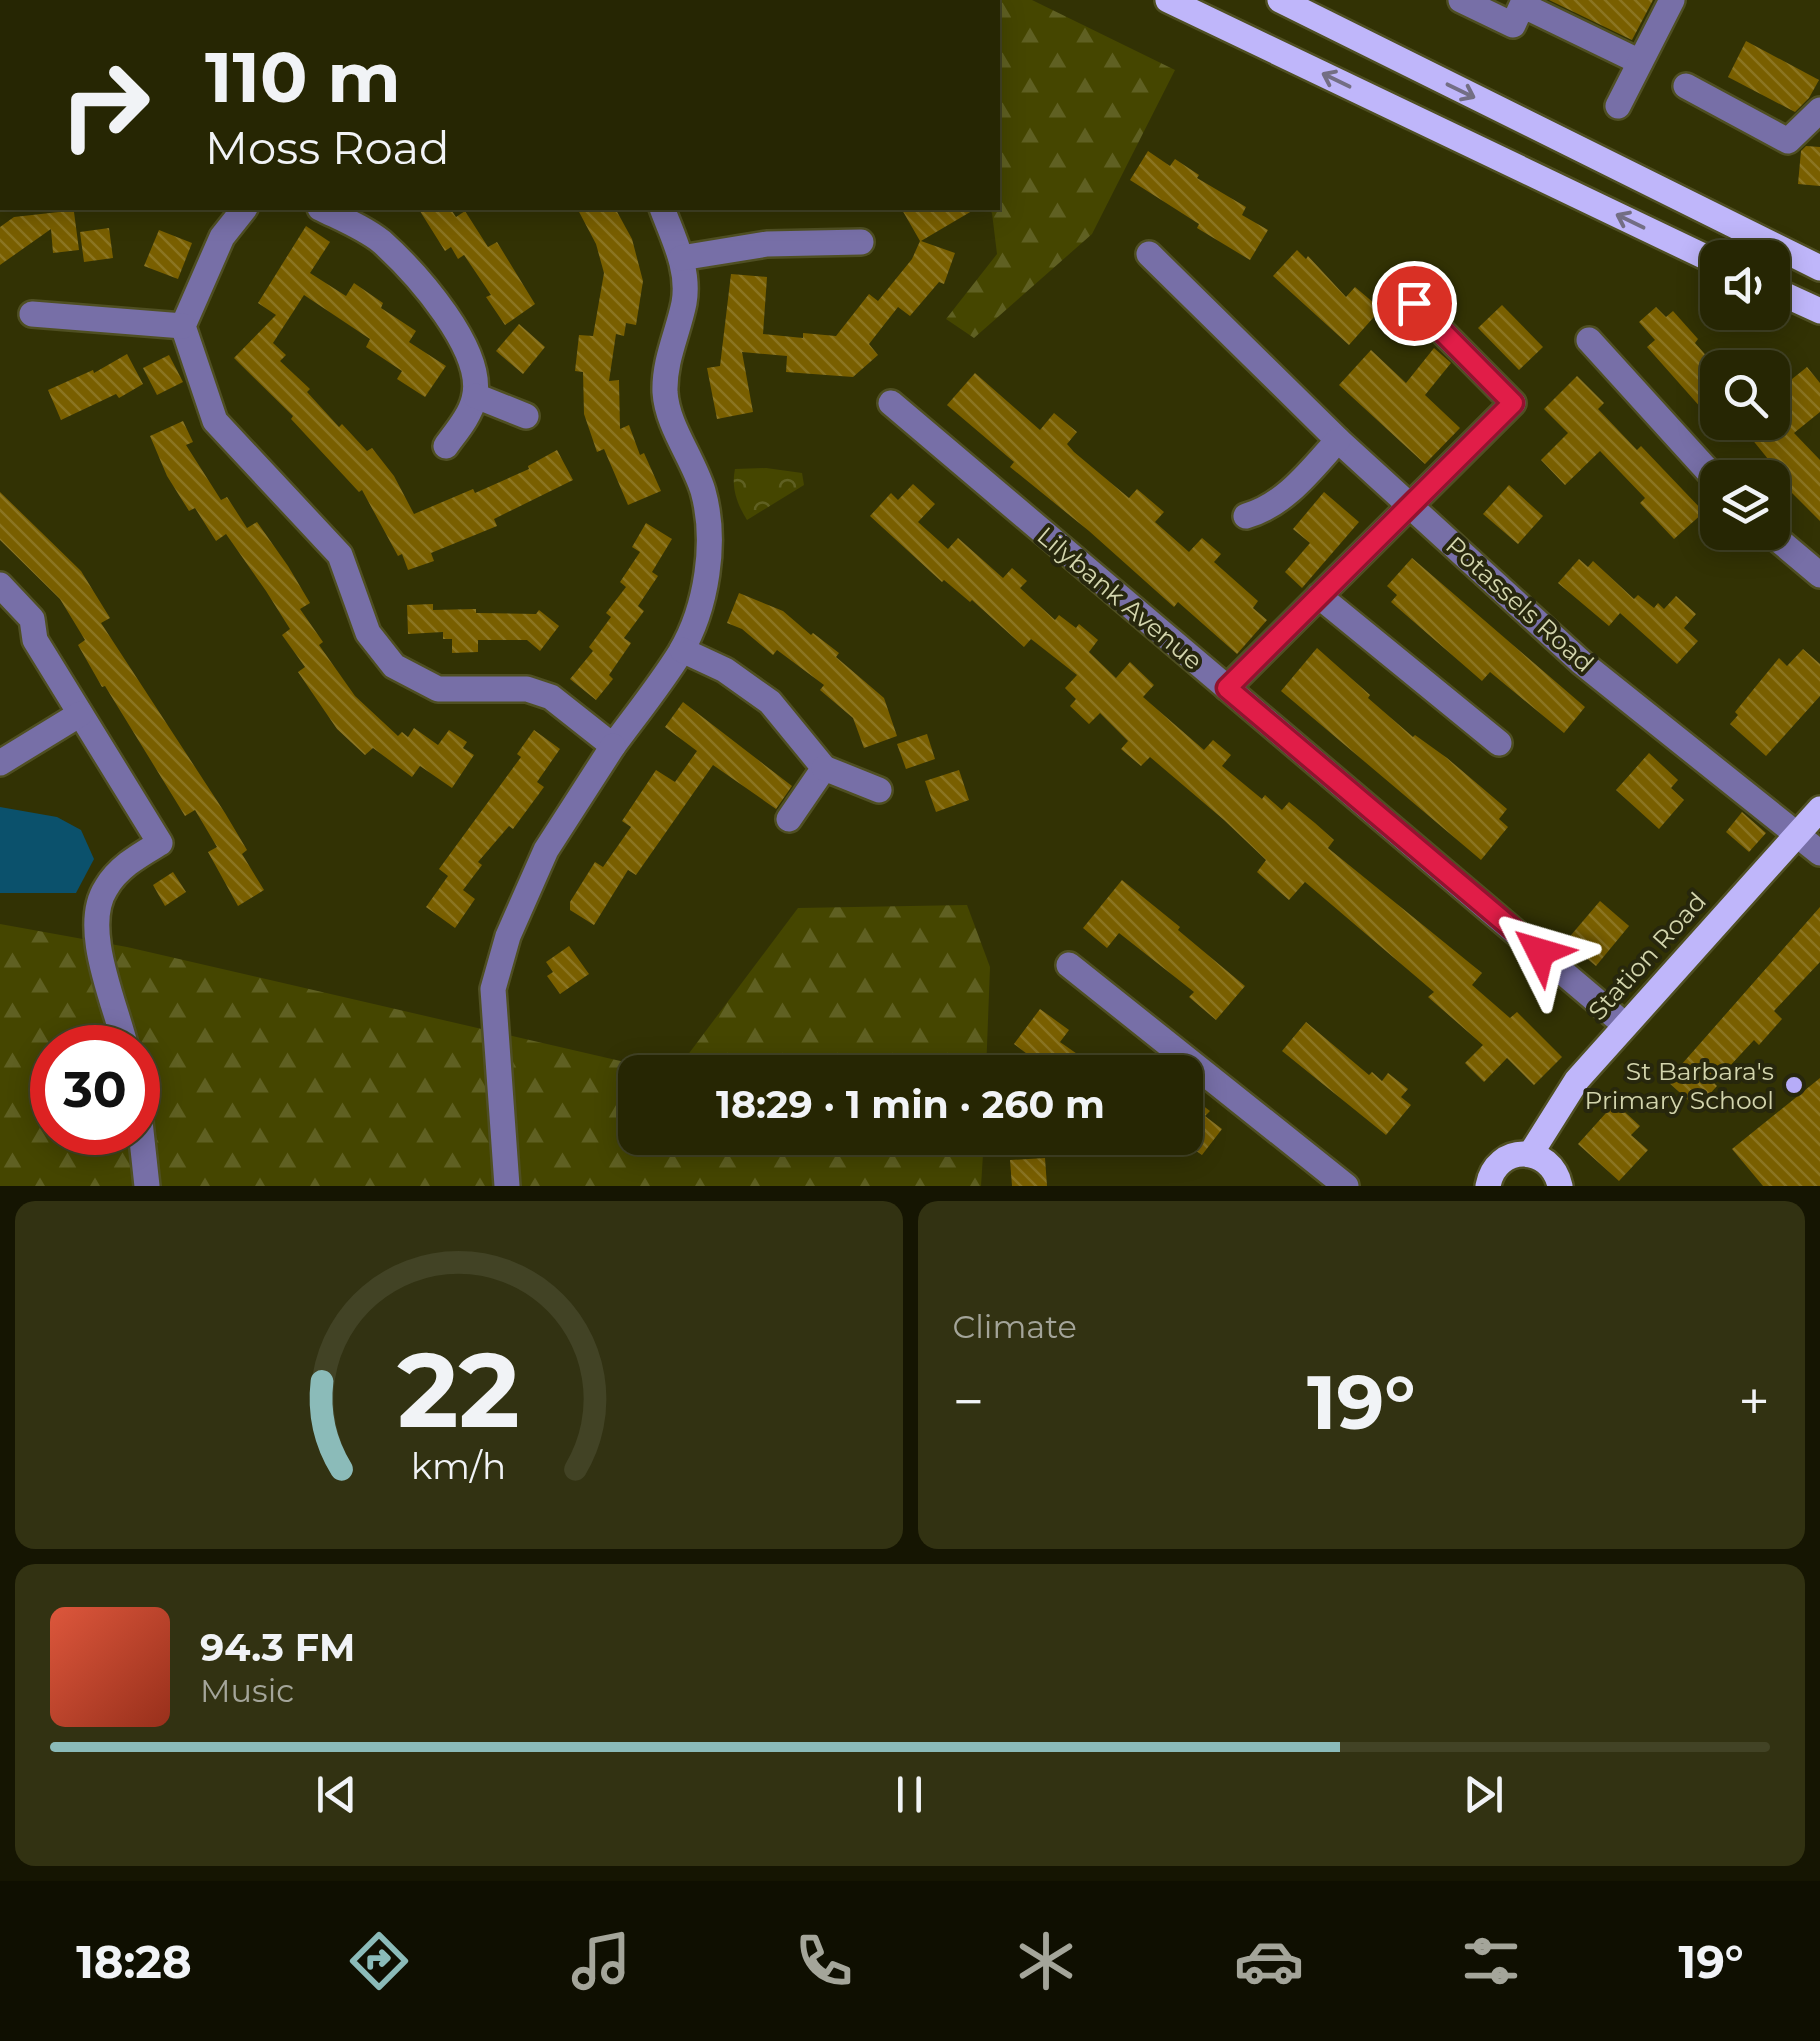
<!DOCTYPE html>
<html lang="en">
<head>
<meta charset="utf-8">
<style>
	body { margin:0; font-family:Montserrat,sans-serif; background:#323212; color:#f1f3f6; height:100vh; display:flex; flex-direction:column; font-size:38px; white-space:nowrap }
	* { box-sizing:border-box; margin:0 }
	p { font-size:32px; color:#a4a59a }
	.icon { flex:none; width:55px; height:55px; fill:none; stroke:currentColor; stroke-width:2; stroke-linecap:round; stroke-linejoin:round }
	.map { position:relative; height:1186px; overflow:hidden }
	.panel { display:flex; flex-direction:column; gap:15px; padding:15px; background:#151502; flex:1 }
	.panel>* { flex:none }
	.top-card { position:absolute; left:0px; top:0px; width:1000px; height:210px; box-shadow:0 5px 25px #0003,0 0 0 2px #424325; background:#262603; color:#f1f3f6; overflow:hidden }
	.buttons { position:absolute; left:1700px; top:240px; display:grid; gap:20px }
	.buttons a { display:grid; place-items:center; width:90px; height:90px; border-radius:20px; background:#262603; box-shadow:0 5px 25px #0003,0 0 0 2px #424325; font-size:50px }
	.speed { position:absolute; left:30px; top:1025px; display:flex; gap:20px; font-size:50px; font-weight:700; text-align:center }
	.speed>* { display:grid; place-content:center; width:130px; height:130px; border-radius:50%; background:#262603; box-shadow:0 5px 25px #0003,0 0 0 2px #424325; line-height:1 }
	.speed .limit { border:15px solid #d22; background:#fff; color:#111 }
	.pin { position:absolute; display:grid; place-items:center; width:85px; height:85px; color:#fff; margin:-42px; border:5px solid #fff; border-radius:50%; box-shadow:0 2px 10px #0007 }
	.me { position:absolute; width:110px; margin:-55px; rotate:310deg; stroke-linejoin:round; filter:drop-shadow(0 0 8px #0008) }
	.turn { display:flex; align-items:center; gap:35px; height:210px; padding:0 40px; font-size:45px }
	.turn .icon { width:130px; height:130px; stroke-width:2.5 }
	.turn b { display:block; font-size:70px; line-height:85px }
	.big { font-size:75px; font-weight:700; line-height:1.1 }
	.panel .widget { flex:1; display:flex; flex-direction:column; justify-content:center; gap:15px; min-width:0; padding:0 35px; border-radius:20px; background:#323212 }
	.panel .dial { align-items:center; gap:0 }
	.dial svg { height:260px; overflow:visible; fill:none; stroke:#424325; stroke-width:7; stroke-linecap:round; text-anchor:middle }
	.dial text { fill:#f1f3f6; stroke:none }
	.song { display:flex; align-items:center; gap:30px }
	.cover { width:120px; height:120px; border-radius:15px; background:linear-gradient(135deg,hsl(10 70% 55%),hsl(10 70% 35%)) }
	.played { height:10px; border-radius:5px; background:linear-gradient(90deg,#8bbbb9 75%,#424325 75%) }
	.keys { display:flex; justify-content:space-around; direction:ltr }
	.heat { display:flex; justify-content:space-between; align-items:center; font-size:55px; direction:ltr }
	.panel .tiles { flex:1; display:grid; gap:15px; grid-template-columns:1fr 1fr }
	.widget:last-child { grid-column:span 2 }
	.trip { position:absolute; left:618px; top:1055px; width:585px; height:100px; border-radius:20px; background:#262603; box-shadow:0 5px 25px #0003,0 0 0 2px #424325; font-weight:700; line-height:100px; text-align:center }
	.tab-bar { display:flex; height:160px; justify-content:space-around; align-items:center; background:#0f0f01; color:#a4a59a }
	.tab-bar .icon { width:70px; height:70px }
	.tab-bar .on { color:#8bbbb9 }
	.tab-bar b { font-size:45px; color:#f1f3f6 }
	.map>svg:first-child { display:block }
	.forest { fill:url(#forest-firs); fill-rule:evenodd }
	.park { fill:url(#park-crowns) }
	.water { fill:#0b516c }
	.building { fill:url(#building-back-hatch) }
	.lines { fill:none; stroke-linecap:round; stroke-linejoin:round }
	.minor-casing { stroke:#4f4f22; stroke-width:30 }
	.major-casing { stroke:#4f4f22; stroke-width:30 }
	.minor { stroke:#776fa7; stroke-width:25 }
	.major { stroke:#bfb6fa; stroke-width:25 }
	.oneway { stroke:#736e84 }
	.route-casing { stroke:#92132f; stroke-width:25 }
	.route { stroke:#e11d48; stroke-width:18 }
	.poi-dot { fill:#b6acf8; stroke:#27270d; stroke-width:4 }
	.labels { text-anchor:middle; stroke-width:8; stroke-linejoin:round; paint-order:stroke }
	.street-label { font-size:25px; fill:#d3d5ad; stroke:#27270d }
	.poi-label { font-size:25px; fill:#d3d5ad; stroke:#27270d; text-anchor:end }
</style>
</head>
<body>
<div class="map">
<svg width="1820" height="1186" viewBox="0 0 1820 1186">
	<defs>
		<pattern id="forest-firs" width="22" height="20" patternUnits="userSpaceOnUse" patternTransform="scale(2.5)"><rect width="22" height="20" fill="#454600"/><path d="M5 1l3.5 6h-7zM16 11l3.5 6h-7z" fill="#5f6022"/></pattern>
		<pattern id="park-crowns" width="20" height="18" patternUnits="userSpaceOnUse" patternTransform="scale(2.5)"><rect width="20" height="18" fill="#454600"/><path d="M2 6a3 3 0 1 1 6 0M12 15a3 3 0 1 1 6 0" fill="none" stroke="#5f6022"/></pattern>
		<pattern id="building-back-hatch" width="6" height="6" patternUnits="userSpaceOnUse" patternTransform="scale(2.5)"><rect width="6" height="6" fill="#795f00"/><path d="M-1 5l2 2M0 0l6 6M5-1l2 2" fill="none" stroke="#8b7522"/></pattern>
	</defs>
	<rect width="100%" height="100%" fill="#323204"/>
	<g class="forest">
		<polygon points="727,0 1032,0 1175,70 1092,234 974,338 946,319 997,254 992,213 988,208 998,208 998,2 727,2"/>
		<polygon points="967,905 990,967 986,1072 675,1072 798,908"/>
		<path d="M0,924L127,947L668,1072H635V1138H984L981,1186H0ZM52,1048H138V1132H52Z"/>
	</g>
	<path class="park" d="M766,468L802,473L804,485L747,520C737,504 731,488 735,469Z"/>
	<polygon class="water" points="0,807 57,817 81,830 94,859 76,893 0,893"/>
	<g class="building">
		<polygon points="1549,0 1653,0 1632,40"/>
		<polygon points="1746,41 1819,80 1809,98 1795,112 1728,77"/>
		<polygon points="1806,146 1820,147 1820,186 1798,184 1801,151"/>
		<polygon points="1148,151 1170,166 1175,159 1199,175 1197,178 1246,207 1242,215 1268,230 1250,260 1197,228 1199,224 1130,180"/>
		<polygon points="418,208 450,208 456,217 465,211 488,247 497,242 535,304 505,325 486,297 491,295 464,255 458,259 451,247 445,251"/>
		<polygon points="577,208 615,208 632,239 643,281 636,325 626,323 624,336 616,334 609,381 619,380 620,429 629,425 640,455 644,453 661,491 628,505 604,449 597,452 584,414 583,372 575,371 579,335 593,336 604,273 596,244"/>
		<polygon points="901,208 977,208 921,241 955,253 944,284 939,282 910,316 898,307 869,344 878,355 853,377 786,372 787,356 742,352 753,412 717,419 707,368 720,366 731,274 767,277 763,334 803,338 803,333 836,336 869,294 878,301 912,259 920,241"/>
		<polygon points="77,210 74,212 79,250 53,253 51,229 0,265 0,227 14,217"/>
		<polygon points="306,226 330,242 310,273 346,296 354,283 383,303 381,308 416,331 409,342 446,366 425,397 397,379 402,371 366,347 370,339 304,295 273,343 286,355 280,361 310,389 307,392 339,427 342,424 367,451 372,448 394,476 414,514 473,489 475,493 529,469 528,466 557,450 573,480 494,519 497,526 431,553 434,561 408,570 402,554 398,556 362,490 359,492 291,419 293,416 234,358 276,315 258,303"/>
		<polygon points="109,228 113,258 84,262 80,232"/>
		<polygon points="159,230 192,243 178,279 144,266"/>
		<polygon points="1297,250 1306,259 1308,256 1346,297 1355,287 1381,309 1349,345 1273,276"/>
		<polygon points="1502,305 1543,347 1519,370 1478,328"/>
		<polygon points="1656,307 1666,317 1673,311 1698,339 1695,343 1718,369 1718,427 1647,347 1655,340 1639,322"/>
		<polygon points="519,324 545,347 523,374 496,351"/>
		<polygon points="1434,348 1451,363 1425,395 1460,428 1425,464 1339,385 1371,350 1406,383"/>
		<polygon points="127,354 143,384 119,398 116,394 61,420 48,390 93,370 94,373"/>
		<polygon points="169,355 183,382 157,395 143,368"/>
		<polygon points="1807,367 1820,383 1820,412 1794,433 1820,460 1820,521 1783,484 1786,481 1738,422 1772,422 1772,395"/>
		<polygon points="975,373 1040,430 1054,413 1077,432 1067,444 1074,452 1129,498 1137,489 1164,512 1155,522 1189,552 1202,538 1221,554 1214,562 1258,601 1253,608 1267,620 1237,654 1178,602 1174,607 1089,531 1010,467 1014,462 947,405"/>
		<polygon points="1577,376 1604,403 1598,409 1637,450 1641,446 1704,512 1674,539 1640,503 1645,498 1600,451 1565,485 1541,460 1568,433 1544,409"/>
		<polygon points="183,421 193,442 186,445 221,500 227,497 247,528 257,522 288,566 310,603 300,609 323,642 319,645 355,696 398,736 402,732 408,737 414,728 438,745 449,730 467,742 463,748 474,755 452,788 420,766 412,777 373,748 365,755 337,729 298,672 305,667 282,635 290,629 266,591 226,534 216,541 195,508 189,511 167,476 150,436"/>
		<polygon points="913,484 935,504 918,522 948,549 958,538 1003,578 1012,568 1027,581 1020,588 1055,620 1059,615 1076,628 1079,624 1098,640 1089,652 1116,678 1130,662 1154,685 1143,697 1204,750 1213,740 1231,755 1222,766 1262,799 1265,795 1282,810 1289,802 1315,823 1334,840 1328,848 1482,973 1472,985 1510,1018 1517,1012 1562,1057 1534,1085 1507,1058 1484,1082 1465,1063 1483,1045 1428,997 1434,992 1305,882 1289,900 1257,872 1266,860 1224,820 1150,757 1141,766 1121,749 1128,741 1100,713 1089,724 1070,706 1076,699 1065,688 1077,675 1031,639 1024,647 972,600 970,602 944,580 942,582 870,516 891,493 898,500"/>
		<polygon points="1509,485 1543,516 1518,544 1483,514"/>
		<polygon points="0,492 81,571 110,618 101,623 225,813 247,850 242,854 264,890 238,906 208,852 217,847 195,810 185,816 105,686 102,687 78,645 85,640 60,599 0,540"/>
		<polygon points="1324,492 1359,522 1302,588 1285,572 1310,543 1293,529"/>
		<polygon points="646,523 672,539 652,572 658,576 638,606 644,611 624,638 631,643 609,675 613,679 596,700 570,679 593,651 589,647 611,617 606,613 626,587 620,582 640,552 632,547"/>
		<polygon points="1412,558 1585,707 1564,733 1490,672 1482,681 1391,602 1397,595 1387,586"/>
		<polygon points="1579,559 1588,567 1593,561 1634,599 1638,595 1654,608 1658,603 1664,609 1676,596 1696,614 1684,628 1698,641 1677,664 1620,613 1609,626 1558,583"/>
		<polygon points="739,593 783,611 811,635 813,633 839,653 836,657 884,698 897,736 864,748 853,718 820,690 824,685 777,650 773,655 742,629 727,623"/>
		<polygon points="433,604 433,610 476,609 476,613 536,614 539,610 559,626 540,651 527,640 478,640 478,652 452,653 452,639 443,639 443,632 408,634 407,605"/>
		<polygon points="1317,648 1370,695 1368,698 1413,737 1415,735 1447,758 1507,809 1499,819 1508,827 1481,860 1281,691"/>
		<polygon points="1803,649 1820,664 1820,696 1766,756 1730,724 1738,715 1735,712 1779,658 1787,666"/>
		<polygon points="683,702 792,786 776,809 713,765 636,875 628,870 594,925 570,910 570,902 595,862 603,867 631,827 622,821 656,770 675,782 697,751 665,727"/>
		<polygon points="534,730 560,749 537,782 544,787 513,829 509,826 478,862 482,865 463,890 475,899 455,928 426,907 448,876 439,869 521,757 517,754"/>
		<polygon points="927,734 935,759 906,769 897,744"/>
		<polygon points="1649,753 1678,780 1671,788 1684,800 1659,829 1616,790"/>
		<polygon points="959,770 969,800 936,812 925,781"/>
		<polygon points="1742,812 1766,833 1749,852 1726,832"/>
		<polygon points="173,872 186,892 165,906 153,885"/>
		<polygon points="1122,880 1180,927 1178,930 1245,986 1216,1020 1189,997 1194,992 1119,933 1107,948 1083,928"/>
		<polygon points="1600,901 1629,926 1596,966 1566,941"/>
		<polygon points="1820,907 1820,962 1774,1011 1782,1019 1759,1045 1754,1040 1714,1083 1717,1086 1697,1108 1667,1081"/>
		<polygon points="569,946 589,974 560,994 547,976 553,972 546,962"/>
		<polygon points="1040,1009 1069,1030 1060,1042 1103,1072 1051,1072 1014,1044"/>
		<polygon points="1306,1022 1369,1075 1372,1072 1382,1081 1388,1073 1408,1089 1401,1097 1411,1105 1386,1135 1282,1051"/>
		<polygon points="1820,1078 1820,1186 1763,1186 1732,1149"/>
		<polygon points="1185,1092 1210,1111 1205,1116 1222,1129 1202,1155 1185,1143"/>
		<polygon points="1615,1103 1640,1126 1631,1135 1648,1150 1619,1181 1578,1144"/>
		<polygon points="1045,1158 1047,1186 1012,1186 1010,1160"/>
	</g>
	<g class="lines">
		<g class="minor-casing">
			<g id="minor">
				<polyline points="1461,0 1513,25 1522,5 1640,62"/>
				<polyline points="1686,86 1788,141 1820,110"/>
				<polyline points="1618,106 1672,0"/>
				<path d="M245,208L222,237L183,326L215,421L340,555L368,633L394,666L438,689H527L551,697L613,746C635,716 660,685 680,653C707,608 717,541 703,491C693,458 667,426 665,392C664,360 678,333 684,303C690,269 673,238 662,208"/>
				<path d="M320,208C340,218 365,228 382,242C415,272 487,351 474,399C470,416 456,432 446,446"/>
				<polyline points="1149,254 1338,440 1581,662 1820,853"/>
				<polyline points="681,258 767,244 861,242"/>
				<polyline points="32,314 183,326"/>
				<polyline points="1589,340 1718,482"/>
				<polyline points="476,396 526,416"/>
				<polyline points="891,403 1625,1025"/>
				<path d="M1246,516C1285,505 1311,470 1338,440"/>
				<polyline points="1769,532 1820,575"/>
				<path d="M0,585L32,619L35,640L160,843C140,855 118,867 106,888C80,928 116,1005 126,1048"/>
				<polyline points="1319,596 1499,743"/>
				<polyline points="682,650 725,670 770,702 824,768 789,819"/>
				<polyline points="1227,688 1513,403 1414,303"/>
				<polyline points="0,763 80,714"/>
				<polyline points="824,768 879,790"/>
				<polyline points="1069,965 1346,1186"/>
				<polyline points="138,1103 147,1186"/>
				<polyline points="507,1186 493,989 508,936 546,850 613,746"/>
			</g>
		</g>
		<g class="major-casing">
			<g id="major">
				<polyline points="1168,0 1718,263"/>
				<polyline points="1280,0 1820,268"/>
				<polyline points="1772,289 1820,311"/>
				<polyline points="1531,1153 1577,1080 1820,809"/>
				<path d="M1488,1186C1496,1143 1551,1144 1560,1186"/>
			</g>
		</g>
		<use href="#minor" class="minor"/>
		<use href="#major" class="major"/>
	</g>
	<defs><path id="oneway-shaft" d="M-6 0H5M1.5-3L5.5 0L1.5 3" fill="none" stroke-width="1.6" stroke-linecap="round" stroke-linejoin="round" transform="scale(2.5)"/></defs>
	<g class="oneway">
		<use href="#oneway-shaft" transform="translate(1336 80) rotate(-154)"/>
		<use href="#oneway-shaft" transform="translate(1461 91) rotate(26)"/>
		<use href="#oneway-shaft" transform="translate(1630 221) rotate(-154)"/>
	</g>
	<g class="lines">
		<g class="route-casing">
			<polyline id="route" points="1414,303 1513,403 1227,688 1540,952"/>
		</g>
		<use href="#route" class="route"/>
	</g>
	<circle class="poi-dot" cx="1794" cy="1085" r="10"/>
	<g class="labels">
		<g class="street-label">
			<text transform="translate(1120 598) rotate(40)" y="9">Lilybank Avenue</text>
			<text transform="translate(1520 604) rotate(42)" y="9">Potassels Road</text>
			<text transform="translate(1647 956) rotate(-48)" y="9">Station Road</text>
		</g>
		<g class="poi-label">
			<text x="1774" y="1080">St Barbara's<tspan x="1774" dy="29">Primary School</tspan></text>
		</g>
	</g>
</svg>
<div class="buttons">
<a><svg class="icon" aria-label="sound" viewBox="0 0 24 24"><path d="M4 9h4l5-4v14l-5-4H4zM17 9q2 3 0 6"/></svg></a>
<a><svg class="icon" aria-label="search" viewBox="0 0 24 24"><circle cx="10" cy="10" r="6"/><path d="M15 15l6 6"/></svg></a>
<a><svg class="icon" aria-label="layers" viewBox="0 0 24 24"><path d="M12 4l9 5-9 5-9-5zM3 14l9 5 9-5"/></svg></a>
</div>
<div class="speed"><div class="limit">30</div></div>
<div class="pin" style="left:1414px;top:303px;background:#d93025"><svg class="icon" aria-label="arrive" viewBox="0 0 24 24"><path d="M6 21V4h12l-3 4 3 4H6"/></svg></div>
<svg class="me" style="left:1540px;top:952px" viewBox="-20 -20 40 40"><path d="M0-17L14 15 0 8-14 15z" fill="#e11d48" stroke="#fff" stroke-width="4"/></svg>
<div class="trip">18:29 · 1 min · 260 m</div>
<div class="top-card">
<div class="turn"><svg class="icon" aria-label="right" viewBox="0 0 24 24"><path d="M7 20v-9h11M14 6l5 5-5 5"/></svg><div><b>110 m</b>Moss Road</div></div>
</div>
</div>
<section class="panel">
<div class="tiles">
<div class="widget dial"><svg viewBox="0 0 100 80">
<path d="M14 69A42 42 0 1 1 86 69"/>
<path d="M14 69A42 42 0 0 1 8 42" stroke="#8bbbb9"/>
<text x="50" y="56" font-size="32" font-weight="700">22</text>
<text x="50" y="72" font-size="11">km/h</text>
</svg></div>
<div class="widget"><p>Climate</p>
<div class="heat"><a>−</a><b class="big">19°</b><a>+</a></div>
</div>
<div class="widget">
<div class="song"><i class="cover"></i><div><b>94.3 FM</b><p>Music</p></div></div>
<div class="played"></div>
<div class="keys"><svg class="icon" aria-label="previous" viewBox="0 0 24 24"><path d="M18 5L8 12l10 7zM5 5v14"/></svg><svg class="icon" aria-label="pause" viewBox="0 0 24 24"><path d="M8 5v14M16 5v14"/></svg><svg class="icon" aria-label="next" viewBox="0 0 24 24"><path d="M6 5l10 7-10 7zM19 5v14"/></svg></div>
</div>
</div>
</section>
<nav class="tab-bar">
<b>18:28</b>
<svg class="icon on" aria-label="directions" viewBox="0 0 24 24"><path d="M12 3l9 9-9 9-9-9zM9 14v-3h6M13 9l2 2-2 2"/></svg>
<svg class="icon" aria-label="music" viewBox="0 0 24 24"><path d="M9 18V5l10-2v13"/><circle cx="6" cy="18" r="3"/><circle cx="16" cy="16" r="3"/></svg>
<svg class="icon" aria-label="phone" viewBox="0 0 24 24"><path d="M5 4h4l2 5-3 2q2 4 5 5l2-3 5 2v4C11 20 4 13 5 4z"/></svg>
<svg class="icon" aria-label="climate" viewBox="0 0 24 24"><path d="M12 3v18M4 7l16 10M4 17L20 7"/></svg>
<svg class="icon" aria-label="car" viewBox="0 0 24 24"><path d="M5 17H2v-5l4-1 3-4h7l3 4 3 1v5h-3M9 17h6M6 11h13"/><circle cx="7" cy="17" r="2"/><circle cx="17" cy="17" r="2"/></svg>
<svg class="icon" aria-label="filters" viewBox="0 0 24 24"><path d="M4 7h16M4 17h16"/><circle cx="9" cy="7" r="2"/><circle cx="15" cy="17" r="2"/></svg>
<b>19°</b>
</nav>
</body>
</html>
